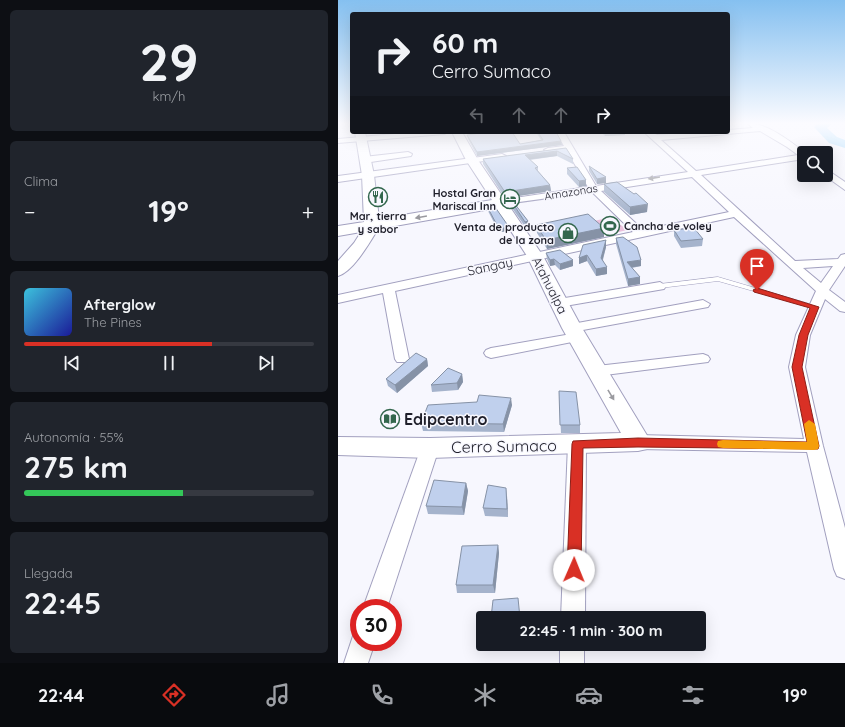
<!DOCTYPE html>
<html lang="es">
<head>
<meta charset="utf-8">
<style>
	body { margin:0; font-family:Quicksand,sans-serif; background:#20242c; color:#f1f3f6; height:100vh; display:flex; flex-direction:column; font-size:15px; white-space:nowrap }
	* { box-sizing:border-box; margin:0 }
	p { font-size:13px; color:#9ea1a6 }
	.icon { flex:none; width:22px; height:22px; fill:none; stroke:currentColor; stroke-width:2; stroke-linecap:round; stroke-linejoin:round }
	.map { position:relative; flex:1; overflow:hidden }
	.panel { display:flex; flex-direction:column; gap:10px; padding:10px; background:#0d0f14; width:338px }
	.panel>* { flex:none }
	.guide { position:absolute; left:12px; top:12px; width:380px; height:122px; border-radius:4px; box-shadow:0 4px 16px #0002; background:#171b24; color:#f1f3f6; overflow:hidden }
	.controls { position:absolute; left:459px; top:146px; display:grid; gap:8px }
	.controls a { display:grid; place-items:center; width:36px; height:36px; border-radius:4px; background:#171b24; box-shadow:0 4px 16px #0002; font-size:20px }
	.speed { position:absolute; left:12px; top:599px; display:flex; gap:8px; font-size:20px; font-weight:700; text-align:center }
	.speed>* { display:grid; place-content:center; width:52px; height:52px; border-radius:50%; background:#171b24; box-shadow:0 4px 16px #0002; line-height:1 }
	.speed .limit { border:6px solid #d22; background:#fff; color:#111 }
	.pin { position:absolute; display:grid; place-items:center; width:34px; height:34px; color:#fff; margin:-41px -17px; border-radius:50% 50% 50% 0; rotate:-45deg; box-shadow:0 0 4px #0007 }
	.pin .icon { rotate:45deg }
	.me { position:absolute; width:44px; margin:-22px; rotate:1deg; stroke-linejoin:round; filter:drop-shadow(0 0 3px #0008) }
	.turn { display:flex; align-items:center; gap:14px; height:84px; padding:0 16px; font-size:18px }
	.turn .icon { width:52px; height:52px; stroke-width:2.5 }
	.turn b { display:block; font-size:28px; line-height:34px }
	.lanes { display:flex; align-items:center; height:38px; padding:0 16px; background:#0003; justify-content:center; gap:20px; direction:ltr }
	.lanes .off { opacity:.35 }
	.big { font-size:30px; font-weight:700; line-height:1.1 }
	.panel .tile { flex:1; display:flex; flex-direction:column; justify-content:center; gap:6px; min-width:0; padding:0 14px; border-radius:6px; background:#20242c }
	.panel .dial { align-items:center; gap:0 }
	.dial b { font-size:52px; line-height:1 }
	.song { display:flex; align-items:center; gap:12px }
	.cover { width:48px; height:48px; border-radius:6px; background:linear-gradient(135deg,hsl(190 70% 55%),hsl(240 70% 35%)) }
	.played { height:4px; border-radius:2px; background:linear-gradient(90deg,#d93025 65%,#363941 65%) }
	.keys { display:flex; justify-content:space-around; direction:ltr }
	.heat { display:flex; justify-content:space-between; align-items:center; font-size:22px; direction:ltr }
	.charge { height:6px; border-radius:3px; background:linear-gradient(90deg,#34c759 55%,#363941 0) }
	.trip { position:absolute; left:138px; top:611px; width:230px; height:40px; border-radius:4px; background:#171b24; box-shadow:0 4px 16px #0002; font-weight:700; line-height:40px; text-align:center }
	.tab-bar { display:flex; height:64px; justify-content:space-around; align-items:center; background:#090b0e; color:#9ea1a6 }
	.tab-bar .icon { width:28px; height:28px }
	.tab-bar .selected { color:#d93025 }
	.tab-bar b { font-size:18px; color:#f1f3f6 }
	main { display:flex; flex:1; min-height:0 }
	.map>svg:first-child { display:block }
	.green { fill:#ecc2de }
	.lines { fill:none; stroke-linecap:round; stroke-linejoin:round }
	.river { fill:#91d2fb; fill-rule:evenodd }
	.lane-casing { stroke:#a2a0bf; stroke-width:1 }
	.street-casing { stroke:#a2a0bf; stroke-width:2 }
	.secondary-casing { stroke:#a2a0bf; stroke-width:2 }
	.lane { fill:#fff; fill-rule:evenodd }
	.street { fill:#fff; fill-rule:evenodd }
	.secondary { fill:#fff; fill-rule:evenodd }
	.wall { fill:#a5b3cc }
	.shaded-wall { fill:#8692a6 }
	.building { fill:#c0d0ed; stroke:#8692a6 }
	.oneway { fill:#9a9a9f }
	.route { fill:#d93025; stroke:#8d1f18 }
	.slow { fill:#f59e0b }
	.labels { text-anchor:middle; stroke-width:3; stroke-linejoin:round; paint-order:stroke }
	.far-street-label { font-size:11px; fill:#1f1f2a; stroke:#f7f7fe }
	.far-poi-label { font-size:11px; font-weight:bold; fill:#1f1f2a; stroke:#f7f7fe; text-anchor:end }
	.street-label { font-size:13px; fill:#1f1f2a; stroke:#f7f7fe }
	.near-poi-label { font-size:16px; font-weight:bold; fill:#1f1f2a; stroke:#f7f7fe; text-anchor:start }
	.near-street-label { font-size:16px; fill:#1f1f2a; stroke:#f7f7fe }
</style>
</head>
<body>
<main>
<section class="panel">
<div class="tile dial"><b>29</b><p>km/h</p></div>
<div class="tile"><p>Clima</p>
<div class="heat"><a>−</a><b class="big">19°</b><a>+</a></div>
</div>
<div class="tile">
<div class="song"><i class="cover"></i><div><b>Afterglow</b><p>The Pines</p></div></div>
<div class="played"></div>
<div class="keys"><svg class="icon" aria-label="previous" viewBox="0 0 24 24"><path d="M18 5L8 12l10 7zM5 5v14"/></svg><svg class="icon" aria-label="pause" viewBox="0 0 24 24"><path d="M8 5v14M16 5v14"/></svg><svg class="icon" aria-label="next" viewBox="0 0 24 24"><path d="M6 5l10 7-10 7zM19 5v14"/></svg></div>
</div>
<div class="tile"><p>Autonomía · 55%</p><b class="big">275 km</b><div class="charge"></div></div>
<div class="tile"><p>Llegada</p><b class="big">22:45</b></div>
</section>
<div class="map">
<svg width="507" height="663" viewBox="0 0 507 663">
	<rect width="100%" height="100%" fill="#f7f7fe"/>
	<polygon class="green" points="273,217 289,230 269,235 256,221"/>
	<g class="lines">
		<polygon class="river" points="480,123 495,123 489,128 499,137 507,140 507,148 491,143 476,127"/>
		<g class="lane-casing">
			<polygon id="lane" points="380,277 479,306 480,307 479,308 475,308 380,281 322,288 319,286 322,284"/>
		</g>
		<g class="street-casing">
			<g id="street">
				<path d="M409,123C429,123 452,141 467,153L466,159L363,175L457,261L500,259L503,255L507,254V266L491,290L507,302V312L502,311L487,299L472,335L467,367L485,446L507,528V579L499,576L496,569L469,452L300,449L294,447L291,442L294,437L300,435L466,439L451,367L458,335L478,291L396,217L57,291L71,359L69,362H59L57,359L45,293L0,303V295L295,232L254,192L160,205L158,203L163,200L250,187L229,151L210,152L206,150L210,148L226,146L218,132H226L258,186L350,172L306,132H314L319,135L359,132H390V130L415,128ZM422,131L449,147L460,155L358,171L323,140ZM354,177L391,212L305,230L263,191ZM495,266L483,283L465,268Z"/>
				<polygon points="79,132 110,132 106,134 0,143 0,139"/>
				<polygon points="70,152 74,154 73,156 26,163 22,160 26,157"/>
				<polygon points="164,154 168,156 167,158 0,182 0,176"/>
				<polygon points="488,169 507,182 507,190 486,175 488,175"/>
				<polygon points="322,282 328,286 326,289 221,307 214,303 221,299"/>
				<polygon points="365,300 372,304 370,307 234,332 229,331 227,328 229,325 234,324"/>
				<polygon points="239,333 244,334 246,337 244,340 153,358 148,356 146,353 148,350 153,348"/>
				<polygon points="365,354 370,356 372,359 370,362 259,376 254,374 251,371 254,368 259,366"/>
				<polygon points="239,437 245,439 248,444 247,618 223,618 230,444 233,439"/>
				<polygon points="92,441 98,443 101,448 49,608 25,608 83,448 86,443"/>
				<polygon points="21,632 21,642 37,642 30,663 6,663 16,633"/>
				<rect x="222" y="644" width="24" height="19"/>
			</g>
		</g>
		<g class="secondary-casing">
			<path id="secondary" d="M17,132H27L36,175L41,219L154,200L128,160L114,132H124L140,160L205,256L244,328L313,442L309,449L300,451L92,458L0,455V437L92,438L283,433L224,328L189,256L158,208L40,229C32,242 15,272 0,276V261L16,243L23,232L0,236V226L26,222L24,175Z"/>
		</g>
		<use href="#lane" class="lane"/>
		<use href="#street" class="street"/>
		<use href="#secondary" class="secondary"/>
	</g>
	<g class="wall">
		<polygon points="198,132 218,132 224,145 139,156 130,139 129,135 182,144 203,140"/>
		<polygon points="263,132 287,132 287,135 267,136"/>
		<polygon points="228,148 235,159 235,164 219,156 192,160 200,167 200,171 212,185 213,191 167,198 145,164 145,159"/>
		<polygon points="251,166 268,183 259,184 251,171"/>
		<polygon points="229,168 248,180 248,186 241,187 229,174"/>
		<polygon points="266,184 309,212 292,215 266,192"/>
		<polygon points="172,199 190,221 191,228 188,228 172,205"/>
		<polygon points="150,208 171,227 171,231 161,232 150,211"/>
		<polygon points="198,225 266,228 266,237 209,249 199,233"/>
		<polygon points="336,230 365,239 364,246 343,248 336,236"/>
		<polygon points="278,238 303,266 294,268 302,277 302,284 290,286 278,244"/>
		<polygon points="268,240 268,247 265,260 269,274 258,276 249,261 241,264 241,258"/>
		<polygon points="208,253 235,266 222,270 217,265 212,266 209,259"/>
		<polygon points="89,359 90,366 59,393 50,386 48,379"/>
		<polygon points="124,374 125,382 120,390 94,392 93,385"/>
		<polygon points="221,391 242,425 242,433 223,433"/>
		<polygon points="139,402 174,405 166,432 85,431 83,423"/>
		<polygon points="128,483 130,491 126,515 90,514 88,506"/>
		<polygon points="169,496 170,517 147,516 145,508"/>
		<polygon points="160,545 161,553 157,593 119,593 118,585"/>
	</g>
	<g class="shaded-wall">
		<polygon points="127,132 136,132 136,133 127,134"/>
		<polygon points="267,132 287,132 287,135 267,136"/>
		<polygon points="223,141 224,145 139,156 139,152"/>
		<polygon points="219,151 219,156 187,160 187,155"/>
		<polygon points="268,177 268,183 259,184 259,179"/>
		<polygon points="248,180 248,186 241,187 241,181"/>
		<polygon points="212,185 213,191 167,198 167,192"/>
		<polygon points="310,204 309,212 292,215 292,207"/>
		<polygon points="190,221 191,228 188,228 187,222"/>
		<polygon points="171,227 171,231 161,232 161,229"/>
		<polygon points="266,228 266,237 209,249 208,240"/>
		<polygon points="268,240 268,247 263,265 263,258"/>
		<polygon points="249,255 249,261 241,264 241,258"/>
		<polygon points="216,259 217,265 212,266 212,260"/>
		<polygon points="235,260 235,266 222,270 222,264"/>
		<polygon points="303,260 303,266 289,268 289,262"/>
		<polygon points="269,267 269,274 258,276 258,269"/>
		<polygon points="302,277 302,284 290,286 290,279"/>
		<polygon points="89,359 90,366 59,393 57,385"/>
		<polygon points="124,374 125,382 120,390 119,383"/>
		<polygon points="173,398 174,405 166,432 165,424"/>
		<polygon points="128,483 130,491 126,515 124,507"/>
		<polygon points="168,488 169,496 170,517 169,509"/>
		<polygon points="160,545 161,553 157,593 155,585"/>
	</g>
	<g class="building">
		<polygon points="151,132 174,132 182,144 205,140 200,132 218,132 223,141 139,152 129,135"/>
		<polygon points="228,148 235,159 219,151 187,155 200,167 197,168 212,185 167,192 145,159"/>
		<polygon points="251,166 268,177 259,179"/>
		<polygon points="239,167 248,180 241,181 229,168"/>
		<polygon points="279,182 296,194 298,193 310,204 292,207 266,184"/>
		<polygon points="172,199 173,199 190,221 187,222"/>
		<polygon points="157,207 171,227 161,229 150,208"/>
		<polygon points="250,214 266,228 208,240 198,225"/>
		<polygon points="356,228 365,239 343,241 336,230"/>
		<polygon points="285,237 299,247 303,260 289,262 302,277 290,279 278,238"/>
		<polygon points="268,240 263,258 269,267 258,269 249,255 241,258 245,245"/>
		<polygon points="222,250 235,260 222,264 216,259 212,260 208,253"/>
		<polygon points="78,353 89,359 57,385 48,379"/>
		<polygon points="110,368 124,374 119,383 93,385"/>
		<polygon points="221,391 238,392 242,425 222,425"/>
		<polygon points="141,395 173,398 165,424 83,423 90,405 139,402"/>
		<polygon points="96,480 128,483 124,507 88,506"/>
		<polygon points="150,485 168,488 169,509 145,508"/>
		<polygon points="160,545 155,585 118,585 124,546"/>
		<polygon points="180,598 182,618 153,618 155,600"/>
	</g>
	<defs><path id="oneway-solid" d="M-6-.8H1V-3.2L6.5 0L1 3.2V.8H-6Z"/></defs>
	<g class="oneway">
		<use href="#oneway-solid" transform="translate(316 178) rotate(171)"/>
		<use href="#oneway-solid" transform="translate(83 217) rotate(170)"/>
		<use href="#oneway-solid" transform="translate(273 395) rotate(59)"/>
	</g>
	<linearGradient id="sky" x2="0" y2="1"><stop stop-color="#85c0f0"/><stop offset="0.57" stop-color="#fbfbff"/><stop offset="1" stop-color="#fbfbff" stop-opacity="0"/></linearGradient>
	<rect width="507" height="216" fill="url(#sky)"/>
	<polygon class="route" points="419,288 481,307 470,335 464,367 481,446 480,449 300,447 245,448 243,570 241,575 236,577 231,575 229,570 234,444 235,441 300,438 469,442 454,367 461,335 472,308 416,292 415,290"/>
	<polygon class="slow" points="471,420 477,424 481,446 480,449 476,450 385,448 380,447 379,444 380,441 385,440 469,442 466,424"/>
	<defs>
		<g id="restaurant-ring" transform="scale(1)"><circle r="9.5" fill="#f7f7fe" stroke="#33674d" stroke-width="1.5"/><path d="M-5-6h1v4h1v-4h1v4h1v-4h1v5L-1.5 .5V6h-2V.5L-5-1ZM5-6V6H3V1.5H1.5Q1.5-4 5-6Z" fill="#33674d"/></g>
		<g id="hotel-ring" transform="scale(1)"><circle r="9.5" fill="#f7f7fe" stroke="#33674d" stroke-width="1.5"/><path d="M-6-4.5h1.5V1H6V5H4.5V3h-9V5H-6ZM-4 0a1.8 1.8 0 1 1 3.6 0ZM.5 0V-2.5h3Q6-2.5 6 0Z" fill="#33674d"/></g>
		<g id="stadium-ring" transform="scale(1)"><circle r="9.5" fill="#f7f7fe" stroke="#33674d" stroke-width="1.5"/><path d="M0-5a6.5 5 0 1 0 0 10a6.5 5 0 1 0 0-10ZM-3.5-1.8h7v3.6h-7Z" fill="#33674d"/></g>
		<g id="shop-ring" transform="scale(1)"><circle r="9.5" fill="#f7f7fe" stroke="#33674d" stroke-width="1.5"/><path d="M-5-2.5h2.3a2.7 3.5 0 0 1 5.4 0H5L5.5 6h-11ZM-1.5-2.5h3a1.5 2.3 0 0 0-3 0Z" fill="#33674d"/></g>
		<g id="library-ring" transform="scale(1)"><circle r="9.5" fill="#f7f7fe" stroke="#33674d" stroke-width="1.5"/><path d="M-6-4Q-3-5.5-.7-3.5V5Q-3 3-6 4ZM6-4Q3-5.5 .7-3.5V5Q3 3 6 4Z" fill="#33674d"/></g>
	</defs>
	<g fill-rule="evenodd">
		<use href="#restaurant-ring" x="40" y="197"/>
		<use href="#hotel-ring" x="172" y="199"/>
		<use href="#stadium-ring" x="272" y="226"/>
		<use href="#shop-ring" x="230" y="233"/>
		<use href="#library-ring" x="52" y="419"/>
	</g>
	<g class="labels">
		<g class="far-street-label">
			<text transform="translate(233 192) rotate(-9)" y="4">Amazonas</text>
		</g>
		<g class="far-poi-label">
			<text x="158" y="197">Hostal Gran<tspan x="158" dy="13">Mariscal Inn</tspan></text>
			<text x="40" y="220" text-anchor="middle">Mar, tierra<tspan x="40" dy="13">y sabor</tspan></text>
			<text x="286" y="230" text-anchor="start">Cancha de voley</text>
			<text x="216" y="231">Venta de producto<tspan x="216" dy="13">de la zona</tspan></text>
		</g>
		<g class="street-label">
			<text transform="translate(152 266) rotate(-12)" y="5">Sangay</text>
			<text transform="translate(212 285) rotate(63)" y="5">Atahualpa</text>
		</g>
		<g class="near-poi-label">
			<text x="66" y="425">Edipcentro</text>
		</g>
		<g class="near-street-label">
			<text transform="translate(166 446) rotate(-1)" y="6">Cerro Sumaco</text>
		</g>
	</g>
</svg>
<div class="controls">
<a><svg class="icon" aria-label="search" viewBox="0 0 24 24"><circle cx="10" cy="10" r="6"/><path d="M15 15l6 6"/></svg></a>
</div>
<div class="speed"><div class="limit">30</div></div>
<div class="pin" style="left:419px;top:290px;background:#d93025"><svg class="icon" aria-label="arrive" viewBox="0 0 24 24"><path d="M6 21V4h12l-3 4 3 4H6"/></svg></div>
<svg class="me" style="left:236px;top:570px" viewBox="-20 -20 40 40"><circle r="19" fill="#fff"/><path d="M0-13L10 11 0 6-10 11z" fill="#d93025"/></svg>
<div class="trip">22:45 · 1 min · 300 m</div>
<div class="guide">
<div class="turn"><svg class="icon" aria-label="right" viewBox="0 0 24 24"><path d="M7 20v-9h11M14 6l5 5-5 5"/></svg><div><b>60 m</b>Cerro Sumaco</div></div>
<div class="lanes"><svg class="icon off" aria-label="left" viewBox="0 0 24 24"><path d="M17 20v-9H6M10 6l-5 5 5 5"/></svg><svg class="icon off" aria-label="ahead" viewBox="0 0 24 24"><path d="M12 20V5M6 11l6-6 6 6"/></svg><svg class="icon off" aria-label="ahead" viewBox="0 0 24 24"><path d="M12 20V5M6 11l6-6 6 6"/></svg><svg class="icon" aria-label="right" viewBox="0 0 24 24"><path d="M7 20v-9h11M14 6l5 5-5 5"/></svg></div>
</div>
</div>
</main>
<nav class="tab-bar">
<b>22:44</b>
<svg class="icon selected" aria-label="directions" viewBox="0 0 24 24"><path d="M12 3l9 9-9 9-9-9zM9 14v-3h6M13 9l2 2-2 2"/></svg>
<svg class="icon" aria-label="music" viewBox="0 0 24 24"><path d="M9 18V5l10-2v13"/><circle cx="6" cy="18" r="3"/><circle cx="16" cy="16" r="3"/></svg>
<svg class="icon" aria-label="phone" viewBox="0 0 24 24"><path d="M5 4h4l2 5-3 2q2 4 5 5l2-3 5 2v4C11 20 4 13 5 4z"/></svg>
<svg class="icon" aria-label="climate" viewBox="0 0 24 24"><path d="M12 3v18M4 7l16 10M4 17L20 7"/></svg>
<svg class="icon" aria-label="car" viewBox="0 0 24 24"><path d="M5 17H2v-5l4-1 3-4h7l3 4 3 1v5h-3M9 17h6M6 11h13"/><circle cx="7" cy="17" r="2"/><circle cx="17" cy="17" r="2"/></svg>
<svg class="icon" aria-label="filters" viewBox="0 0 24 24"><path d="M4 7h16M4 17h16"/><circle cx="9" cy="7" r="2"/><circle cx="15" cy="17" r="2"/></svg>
<b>19°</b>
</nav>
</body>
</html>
